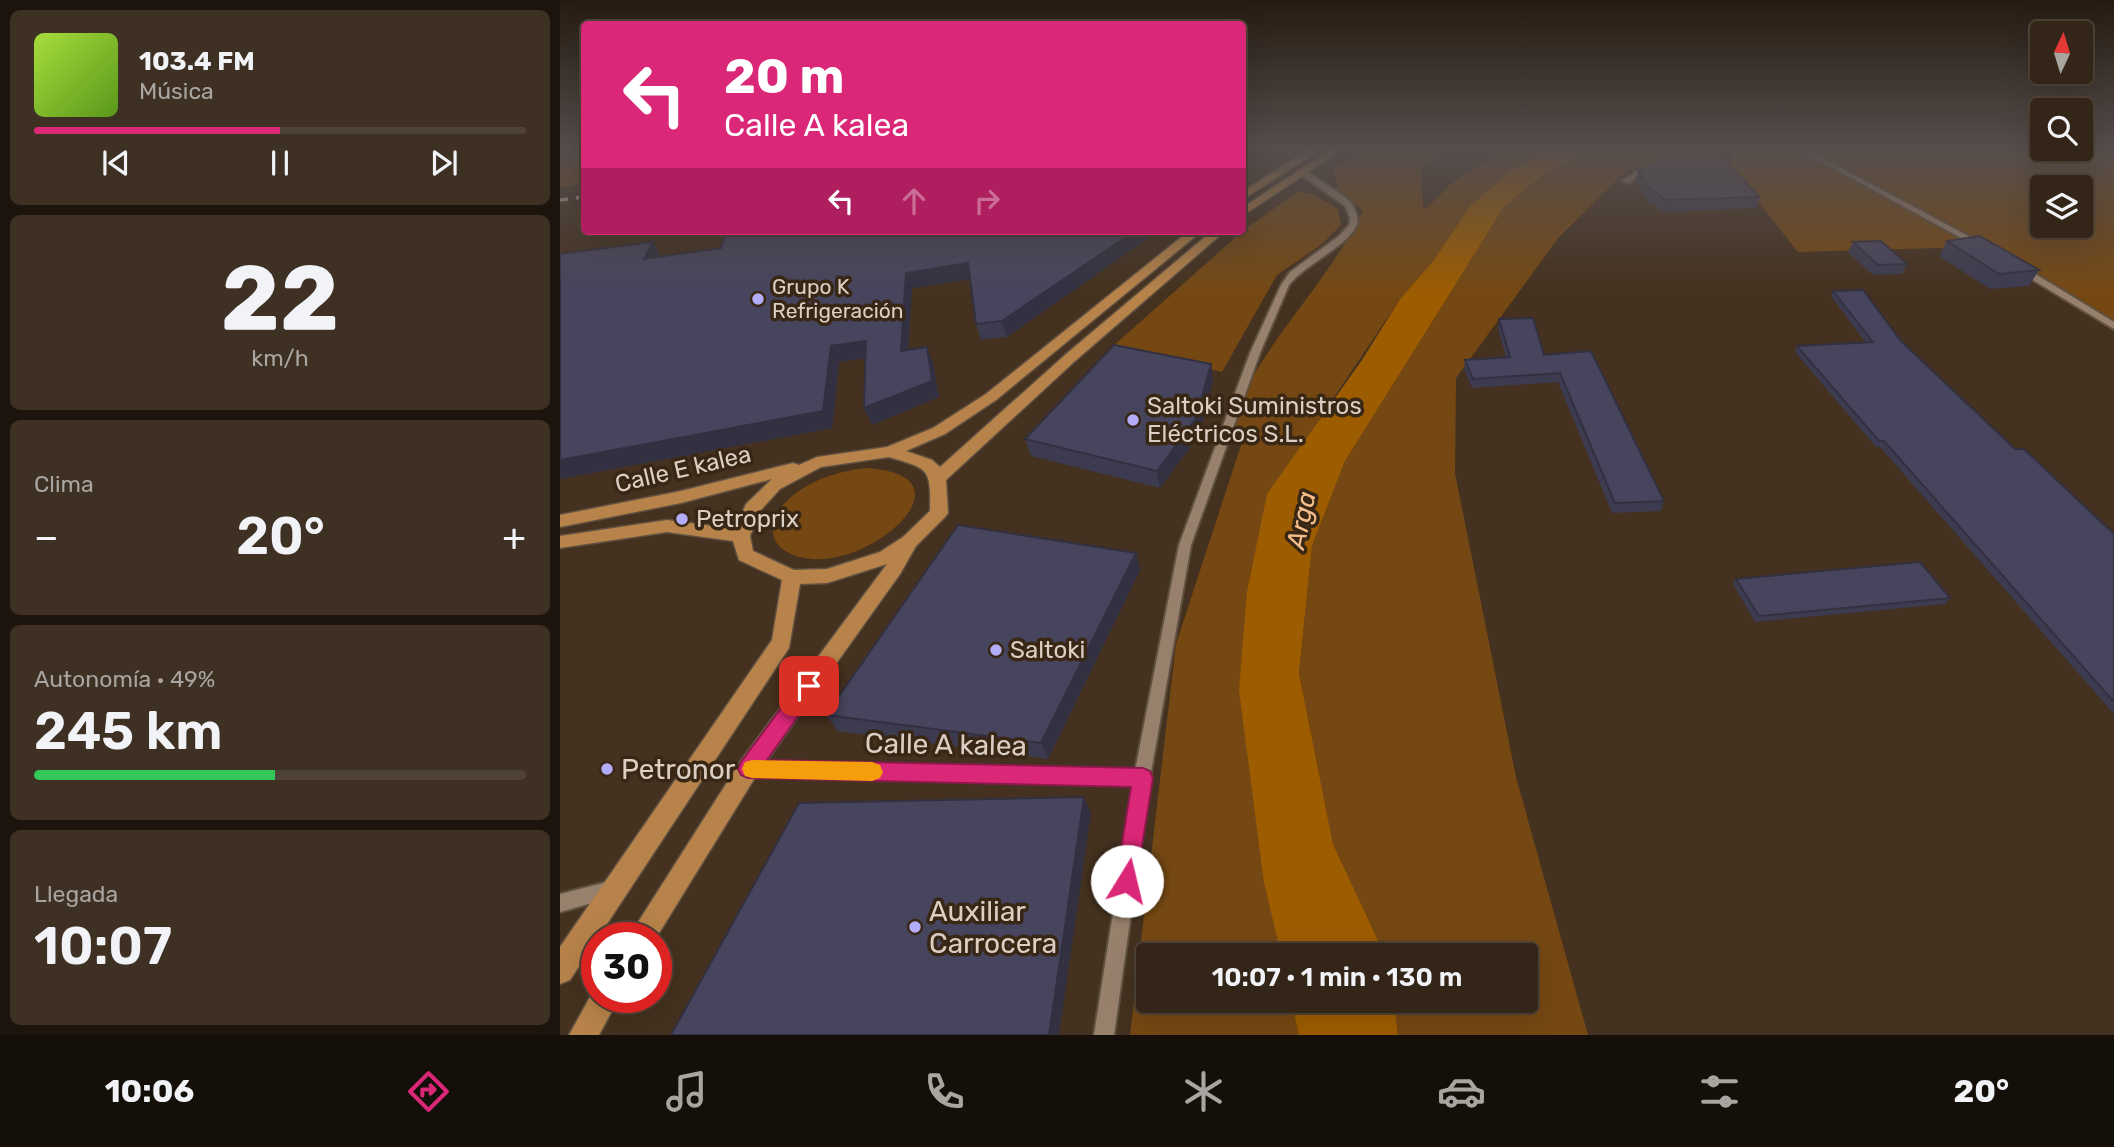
<!DOCTYPE html>
<html lang="es">
<head>
<meta charset="utf-8">
<style>
	body { margin:0; font-family:Rubik,sans-serif; background:#3e3124; color:#f1f3f6; height:100vh; display:flex; flex-direction:column; font-size:26px; white-space:nowrap }
	* { box-sizing:border-box; margin:0 }
	p { font-size:23px; color:#a9a5a1 }
	.icon { flex:none; width:38px; height:38px; fill:none; stroke:currentColor; stroke-width:2; stroke-linecap:round; stroke-linejoin:round }
	.map { position:relative; flex:1; overflow:hidden }
	.drawer { display:flex; flex-direction:column; gap:10px; padding:10px; background:#1c140d; width:560px }
	.drawer>* { flex:none }
	.guide { position:absolute; left:21px; top:21px; width:665px; height:214px; border-radius:7px; box-shadow:0 7px 28px #0002,0 0 0 2px #4e4236; background:#db2777; color:#fff; overflow:hidden }
	.needle { width:46px; rotate:4deg }
	.tools { position:absolute; left:1470px; top:21px; display:grid; gap:14px }
	.tools a { display:grid; place-items:center; width:63px; height:63px; border-radius:7px; background:#332517; box-shadow:0 7px 28px #0002,0 0 0 2px #4e4236; font-size:35px }
	.speed { position:absolute; left:21px; top:922px; display:flex; gap:14px; font-size:35px; font-weight:700; text-align:center }
	.speed>* { display:grid; place-content:center; width:91px; height:91px; border-radius:50%; background:#332517; box-shadow:0 7px 28px #0002,0 0 0 2px #4e4236; line-height:1 }
	.speed .limit { border:10px solid #d22; background:#fff; color:#111 }
	.pin { position:absolute; display:grid; place-items:center; width:60px; height:60px; color:#fff; margin:-30px; border-radius:14px; box-shadow:0 4px 10px #0006 }
	.me { position:absolute; width:77px; margin:-38px; rotate:9deg; stroke-linejoin:round; filter:drop-shadow(0 0 5px #0008) }
	.turn { display:flex; align-items:center; gap:24px; height:147px; padding:0 28px; font-size:32px }
	.turn .icon { width:91px; height:91px; stroke-width:2.5 }
	.turn b { display:block; font-size:49px; line-height:60px }
	.lanes { display:flex; align-items:center; height:66px; padding:0 28px; background:#0003; justify-content:center; gap:35px; direction:ltr }
	.lanes .off { opacity:.35 }
	.big { font-size:52px; font-weight:600; line-height:1.1 }
	.drawer .tile { flex:1; display:flex; flex-direction:column; justify-content:center; gap:10px; min-width:0; padding:0 24px; border-radius:10px; background:#3e3124 }
	.drawer .dial { align-items:center; gap:0 }
	.dial b { font-size:91px; line-height:1 }
	.song { display:flex; align-items:center; gap:21px }
	.cover { width:84px; height:84px; border-radius:10px; background:linear-gradient(135deg,hsl(80 70% 55%),hsl(90 70% 35%)) }
	.played { height:7px; border-radius:4px; background:linear-gradient(90deg,#db2777 50%,#4e4236 50%) }
	.keys { display:flex; justify-content:space-around; direction:ltr }
	.heat { display:flex; justify-content:space-between; align-items:center; font-size:38px; direction:ltr }
	.charge { height:10px; border-radius:5px; background:linear-gradient(90deg,#34c759 49%,#4e4236 0) }
	.trip { position:absolute; left:576px; top:943px; width:402px; height:70px; border-radius:7px; background:#332517; box-shadow:0 7px 28px #0002,0 0 0 2px #4e4236; font-weight:600; line-height:70px; text-align:center }
	.menu { display:flex; height:112px; justify-content:space-around; align-items:center; background:#140f09; color:#a9a5a1 }
	.menu .icon { width:49px; height:49px }
	.menu .active { color:#db2777 }
	.menu b { font-size:32px; color:#f1f3f6 }
	main { display:flex; flex:1; min-height:0 }
	.map>svg:first-child { display:block }
	.green { fill:#754813; fill-rule:evenodd }
	.water { fill:#9d5c00 }
	.lines { fill:none; stroke-linecap:round; stroke-linejoin:round }
	.minor-casing { stroke:#5f5040; stroke-width:4 }
	.major-casing { stroke:#5f5040; stroke-width:3 }
	.minor { fill:#97816d; fill-rule:evenodd }
	.major { fill:#b7834a; fill-rule:evenodd }
	.rail { stroke:#bfb1a5; stroke-width:3.5; stroke-dasharray:8 8; stroke-linecap:butt }
	.wall { fill:#3d3b50 }
	.shaded-wall { fill:#323041 }
	.building { fill:#47455d; stroke:#323041; stroke-width:2 }
	.route { fill:#db2777; stroke:#8e194d; stroke-width:2 }
	.slow { fill:#f59e0b }
	.poi-dot { fill:#b3acf9; stroke:#392715; stroke-width:2.5 }
	.labels { text-anchor:middle; stroke-width:7; stroke-linejoin:round; paint-order:stroke }
	.far-poi-label { font-size:21px; fill:#dbcfc4; stroke:#392715; text-anchor:start }
	.poi-label { font-size:24px; fill:#dbcfc4; stroke:#392715; text-anchor:start }
	.street-label { font-size:24px; fill:#dbcfc4; stroke:#392715 }
	.water-label { font-size:26px; font-style:italic; fill:#f3be8b; stroke:#392715 }
	.near-street-label { font-size:28px; fill:#dbcfc4; stroke:#392715 }
	.near-poi-label { font-size:28px; fill:#dbcfc4; stroke:#392715; text-anchor:start }
</style>
</head>
<body>
<main>
<section class="drawer">
<div class="tile">
<div class="song"><i class="cover"></i><div><b>103.4 FM</b><p>Música</p></div></div>
<div class="played"></div>
<div class="keys"><svg class="icon" aria-label="previous" viewBox="0 0 24 24"><path d="M18 5L8 12l10 7zM5 5v14"/></svg><svg class="icon" aria-label="pause" viewBox="0 0 24 24"><path d="M8 5v14M16 5v14"/></svg><svg class="icon" aria-label="next" viewBox="0 0 24 24"><path d="M6 5l10 7-10 7zM19 5v14"/></svg></div>
</div>
<div class="tile dial"><b>22</b><p>km/h</p></div>
<div class="tile"><p>Clima</p>
<div class="heat"><a>−</a><b class="big">20°</b><a>+</a></div>
</div>
<div class="tile"><p>Autonomía · 49%</p><b class="big">245 km</b><div class="charge"></div></div>
<div class="tile"><p>Llegada</p><b class="big">10:07</b></div>
</section>
<div class="map">
<svg width="1554" height="1035" viewBox="0 0 1554 1035">
	<rect width="100%" height="100%" fill="#44311f"/>
	<g class="green">
		<path d="M807,148H885L861,167L863,207L866,209L894,181L948,148H993L959,165L874,260L840,299L760,418L704,883L721,955L588,956V1001H731L739,1035H570L616,644L685,433L666,432C695,350 765,288 803,211L775,189L778,186L773,170Z"/>
		<polygon points="1033,148 1131,148 1064,173 999,237 896,378 895,473 956,777 1028,1035 838,1035 834,1001 966,1001 966,956 825,955 773,844 739,673 752,546 785,461 944,207 983,175"/>
		<path d="M1157,148H1554V326L1412,247L1238,252L1171,167V161ZM1482,187H1521V226H1482Z"/>
		<polygon points="24,154 24,184 0,187 0,156"/>
		<polygon points="738,192 753,194 778,209 781,225 762,244 717,275 662,372 552,347 685,229"/>
		<path d="M305,468C415,474 318,564 253,559C201,555 202,515 240,490C260,477 282,471 305,468Z"/>
	</g>
	<g class="water">
		<polygon points="993,148 1033,148 983,175 944,207 785,461 752,546 739,673 773,844 825,955 721,955 704,883 679,690 687,592 707,494 802,360 840,299 874,260 911,205 959,165"/>
		<polygon points="731,1001 834,1001 838,1035 739,1035"/>
	</g>
	<g class="lines">
		<g class="minor-casing">
			<g id="minor">
				<polygon points="1236,148 1244,148 1425,245 1418,247"/>
				<polygon points="1088,164 1095,166 1069,183 1062,181"/>
				<path d="M741,171H747C758,180 782,193 791,203C795,208 799,218 797,224C790,245 745,264 729,285L700,353L631,545L590,778L554,1035H534L573,785L188,776L182,774L180,769L182,764L188,762L575,771L619,545L690,353L721,285L730,272L779,236L789,225L790,218L785,206L741,175Z"/>
				<polygon points="1458,267 1464,267 1554,322 1554,329 1458,271"/>
				<polygon points="51,881 57,884 60,890 57,896 0,912 0,894"/>
			</g>
		</g>
		<g class="major-casing">
			<g id="major">
				<polygon points="751,148 763,148 682,200 682,192"/>
				<polygon points="773,148 785,148 682,216 682,208"/>
				<path d="M629,231H642L436,400L385,434L346,451L372,460L380,467L505,355L652,231H665L515,361L386,480L388,513L385,517L356,546L340,574L196,776L96,938H68L180,762L327,564L267,583L240,584L229,648L10,980L0,984V947L212,640L222,580L179,560L173,541L107,532L0,548V536L107,520L175,529L186,504L212,479L121,503L0,527V515L121,491L233,463L239,465L257,457L327,447L373,428L426,394ZM329,457C369,469 371,468 370,511L343,537L320,552L267,569L234,570L193,551L190,536L200,511L220,489L261,467Z"/>
				<polygon points="35,988 37,998 59,998 39,1035 9,1035"/>
			</g>
		</g>
		<use href="#minor" class="minor"/>
		<use href="#major" class="major"/>
		<polyline class="rail" points="0,200 24,197"/>
	</g>
	<g class="wall">
		<polygon points="1174,150 1171,161 1167,162 1200,197 1196,208 1100,212 1094,204 1089,204 1075,182 1078,171"/>
		<polygon points="598,231 447,337 421,340 416,324 410,279 352,288 348,350 373,363 379,397 312,425 304,408 305,358 279,362 272,428 0,479 0,254 93,242 101,257"/>
		<polygon points="1387,241 1479,270 1469,286 1430,289 1379,256"/>
		<polygon points="1293,242 1347,264 1342,274 1313,275 1288,252"/>
		<polygon points="1273,291 1341,341 1455,449 1554,534 1554,714 1320,447 1316,447 1235,352 1237,346 1306,343 1271,296"/>
		<polygon points="939,319 984,355 1031,351 1104,501 1101,511 1052,513 998,382 912,388 904,369 905,360 946,357 938,328"/>
		<polygon points="651,364 653,380 639,435 600,488 471,456 465,439"/>
		<polygon points="576,553 580,570 488,759 278,731 266,715"/>
		<polygon points="1176,579 1390,598 1385,604 1195,622 1173,584"/>
	</g>
	<g class="shaded-wall">
		<polygon points="1174,150 1171,161 1151,167 1154,156"/>
		<polygon points="575,231 598,231 447,337 442,321"/>
		<polygon points="93,242 101,257 84,259"/>
		<polygon points="408,263 413,279 352,288 347,367 341,351 346,273"/>
		<polygon points="306,341 313,357 279,362 272,428 0,479 0,460 271,346"/>
		<polygon points="367,347 373,363 379,397 312,425 304,408"/>
		<polygon points="651,364 653,380 639,435 600,488 597,471"/>
		<polygon points="576,553 580,570 488,759 481,743"/>
		<polygon points="524,797 531,813 499,1035 489,1035"/>
	</g>
	<g class="building">
		<polygon points="1121,148 1169,148 1174,150 1154,156 1165,161 1200,197 1104,200 1097,192 1092,192 1078,171"/>
		<polygon points="166,231 575,231 442,321 416,324 408,263 346,273 341,351 367,347 372,381 304,408 306,341 271,346 263,411 0,460 0,254 93,242 84,259 161,248"/>
		<polygon points="1420,236 1479,270 1439,274 1387,241"/>
		<polygon points="1321,241 1347,264 1318,265 1293,242"/>
		<polygon points="1303,290 1341,341 1455,449 1464,449 1554,534 1554,702 1324,441 1319,441 1237,346 1313,342 1273,291"/>
		<polygon points="973,318 984,355 1031,351 1104,501 1055,503 1000,373 913,379 905,360 950,357 939,319"/>
		<polygon points="554,345 651,364 636,418 597,471 465,439"/>
		<polygon points="398,525 576,553 481,743 266,715"/>
		<polygon points="1360,562 1390,598 1199,616 1176,579"/>
		<polygon points="524,797 489,1035 111,1035 239,803"/>
	</g>
	<linearGradient id="sky" x2="0" y2="1"><stop stop-color="#251b11"/><stop offset="0.51" stop-color="#564e4d"/><stop offset="1" stop-color="#564e4d" stop-opacity="0"/></linearGradient>
	<rect width="1554" height="293" fill="url(#sky)"/>
	<polygon class="route" points="249,678 256,680 259,686 256,691 207,760 583,768 590,771 593,778 575,889 567,892 559,889 556,881 571,787 188,778 181,775 178,769 181,762 242,680"/>
	<polygon class="slow" points="192,760 312,762 320,765 323,772 320,778 312,781 192,778 185,776 182,769 185,762"/>
	<g class="poi-dot">
		<circle cx="198" cy="299" r="7"/>
		<circle cx="573" cy="420" r="7"/>
		<circle cx="122" cy="519" r="7"/>
		<circle cx="436" cy="650" r="7"/>
		<circle cx="47" cy="769" r="7"/>
		<circle cx="355" cy="927" r="7"/>
	</g>
	<g class="labels">
		<g class="far-poi-label">
			<text x="212" y="294">Grupo K<tspan x="212" dy="24">Refrigeración</tspan></text>
		</g>
		<g class="poi-label">
			<text x="587" y="414">Saltoki Suministros<tspan x="587" dy="28">Eléctricos S.L.</tspan></text>
			<text x="136" y="527">Petroprix</text>
			<text x="450" y="658">Saltoki</text>
		</g>
		<g class="street-label">
			<text transform="translate(123 469) rotate(-13)" y="8">Calle E kalea</text>
		</g>
		<g class="water-label">
			<text transform="translate(741 520) rotate(-78)" y="9">Arga</text>
		</g>
		<g class="near-street-label">
			<text transform="translate(386 744) rotate(1)" y="10">Calle A kalea</text>
		</g>
		<g class="near-poi-label">
			<text x="61" y="779">Petronor</text>
			<text x="369" y="921">Auxiliar<tspan x="369" dy="32">Carrocera</tspan></text>
		</g>
	</g>
</svg>
<div class="tools">
<a><svg class="needle" viewBox="-14 -14 28 28"><path d="M0-13l5 13h-10z" fill="#e53935"/><path d="M0 13l5-13h-10z" fill="#a9a5a1"/></svg></a>
<a><svg class="icon" aria-label="search" viewBox="0 0 24 24"><circle cx="10" cy="10" r="6"/><path d="M15 15l6 6"/></svg></a>
<a><svg class="icon" aria-label="layers" viewBox="0 0 24 24"><path d="M12 4l9 5-9 5-9-5zM3 14l9 5 9-5"/></svg></a>
</div>
<div class="speed"><div class="limit">30</div></div>
<div class="pin" style="left:249px;top:686px;background:#d93025"><svg class="icon" aria-label="arrive" viewBox="0 0 24 24"><path d="M6 21V4h12l-3 4 3 4H6"/></svg></div>
<svg class="me" style="left:567px;top:881px" viewBox="-20 -20 40 40"><circle r="19" fill="#fff"/><path d="M0-13L10 11 0 6-10 11z" fill="#db2777"/></svg>
<div class="trip">10:07 · 1 min · 130 m</div>
<div class="guide">
<div class="turn"><svg class="icon" aria-label="left" viewBox="0 0 24 24"><path d="M17 20v-9H6M10 6l-5 5 5 5"/></svg><div><b>20 m</b>Calle A kalea</div></div>
<div class="lanes"><svg class="icon" aria-label="left" viewBox="0 0 24 24"><path d="M17 20v-9H6M10 6l-5 5 5 5"/></svg><svg class="icon off" aria-label="ahead" viewBox="0 0 24 24"><path d="M12 20V5M6 11l6-6 6 6"/></svg><svg class="icon off" aria-label="right" viewBox="0 0 24 24"><path d="M7 20v-9h11M14 6l5 5-5 5"/></svg></div>
</div>
</div>
</main>
<nav class="menu">
<b>10:06</b>
<svg class="icon active" aria-label="directions" viewBox="0 0 24 24"><path d="M12 3l9 9-9 9-9-9zM9 14v-3h6M13 9l2 2-2 2"/></svg>
<svg class="icon" aria-label="music" viewBox="0 0 24 24"><path d="M9 18V5l10-2v13"/><circle cx="6" cy="18" r="3"/><circle cx="16" cy="16" r="3"/></svg>
<svg class="icon" aria-label="phone" viewBox="0 0 24 24"><path d="M5 4h4l2 5-3 2q2 4 5 5l2-3 5 2v4C11 20 4 13 5 4z"/></svg>
<svg class="icon" aria-label="climate" viewBox="0 0 24 24"><path d="M12 3v18M4 7l16 10M4 17L20 7"/></svg>
<svg class="icon" aria-label="car" viewBox="0 0 24 24"><path d="M5 17H2v-5l4-1 3-4h7l3 4 3 1v5h-3M9 17h6M6 11h13"/><circle cx="7" cy="17" r="2"/><circle cx="17" cy="17" r="2"/></svg>
<svg class="icon" aria-label="filters" viewBox="0 0 24 24"><path d="M4 7h16M4 17h16"/><circle cx="9" cy="7" r="2"/><circle cx="15" cy="17" r="2"/></svg>
<b>20°</b>
</nav>
</body>
</html>
